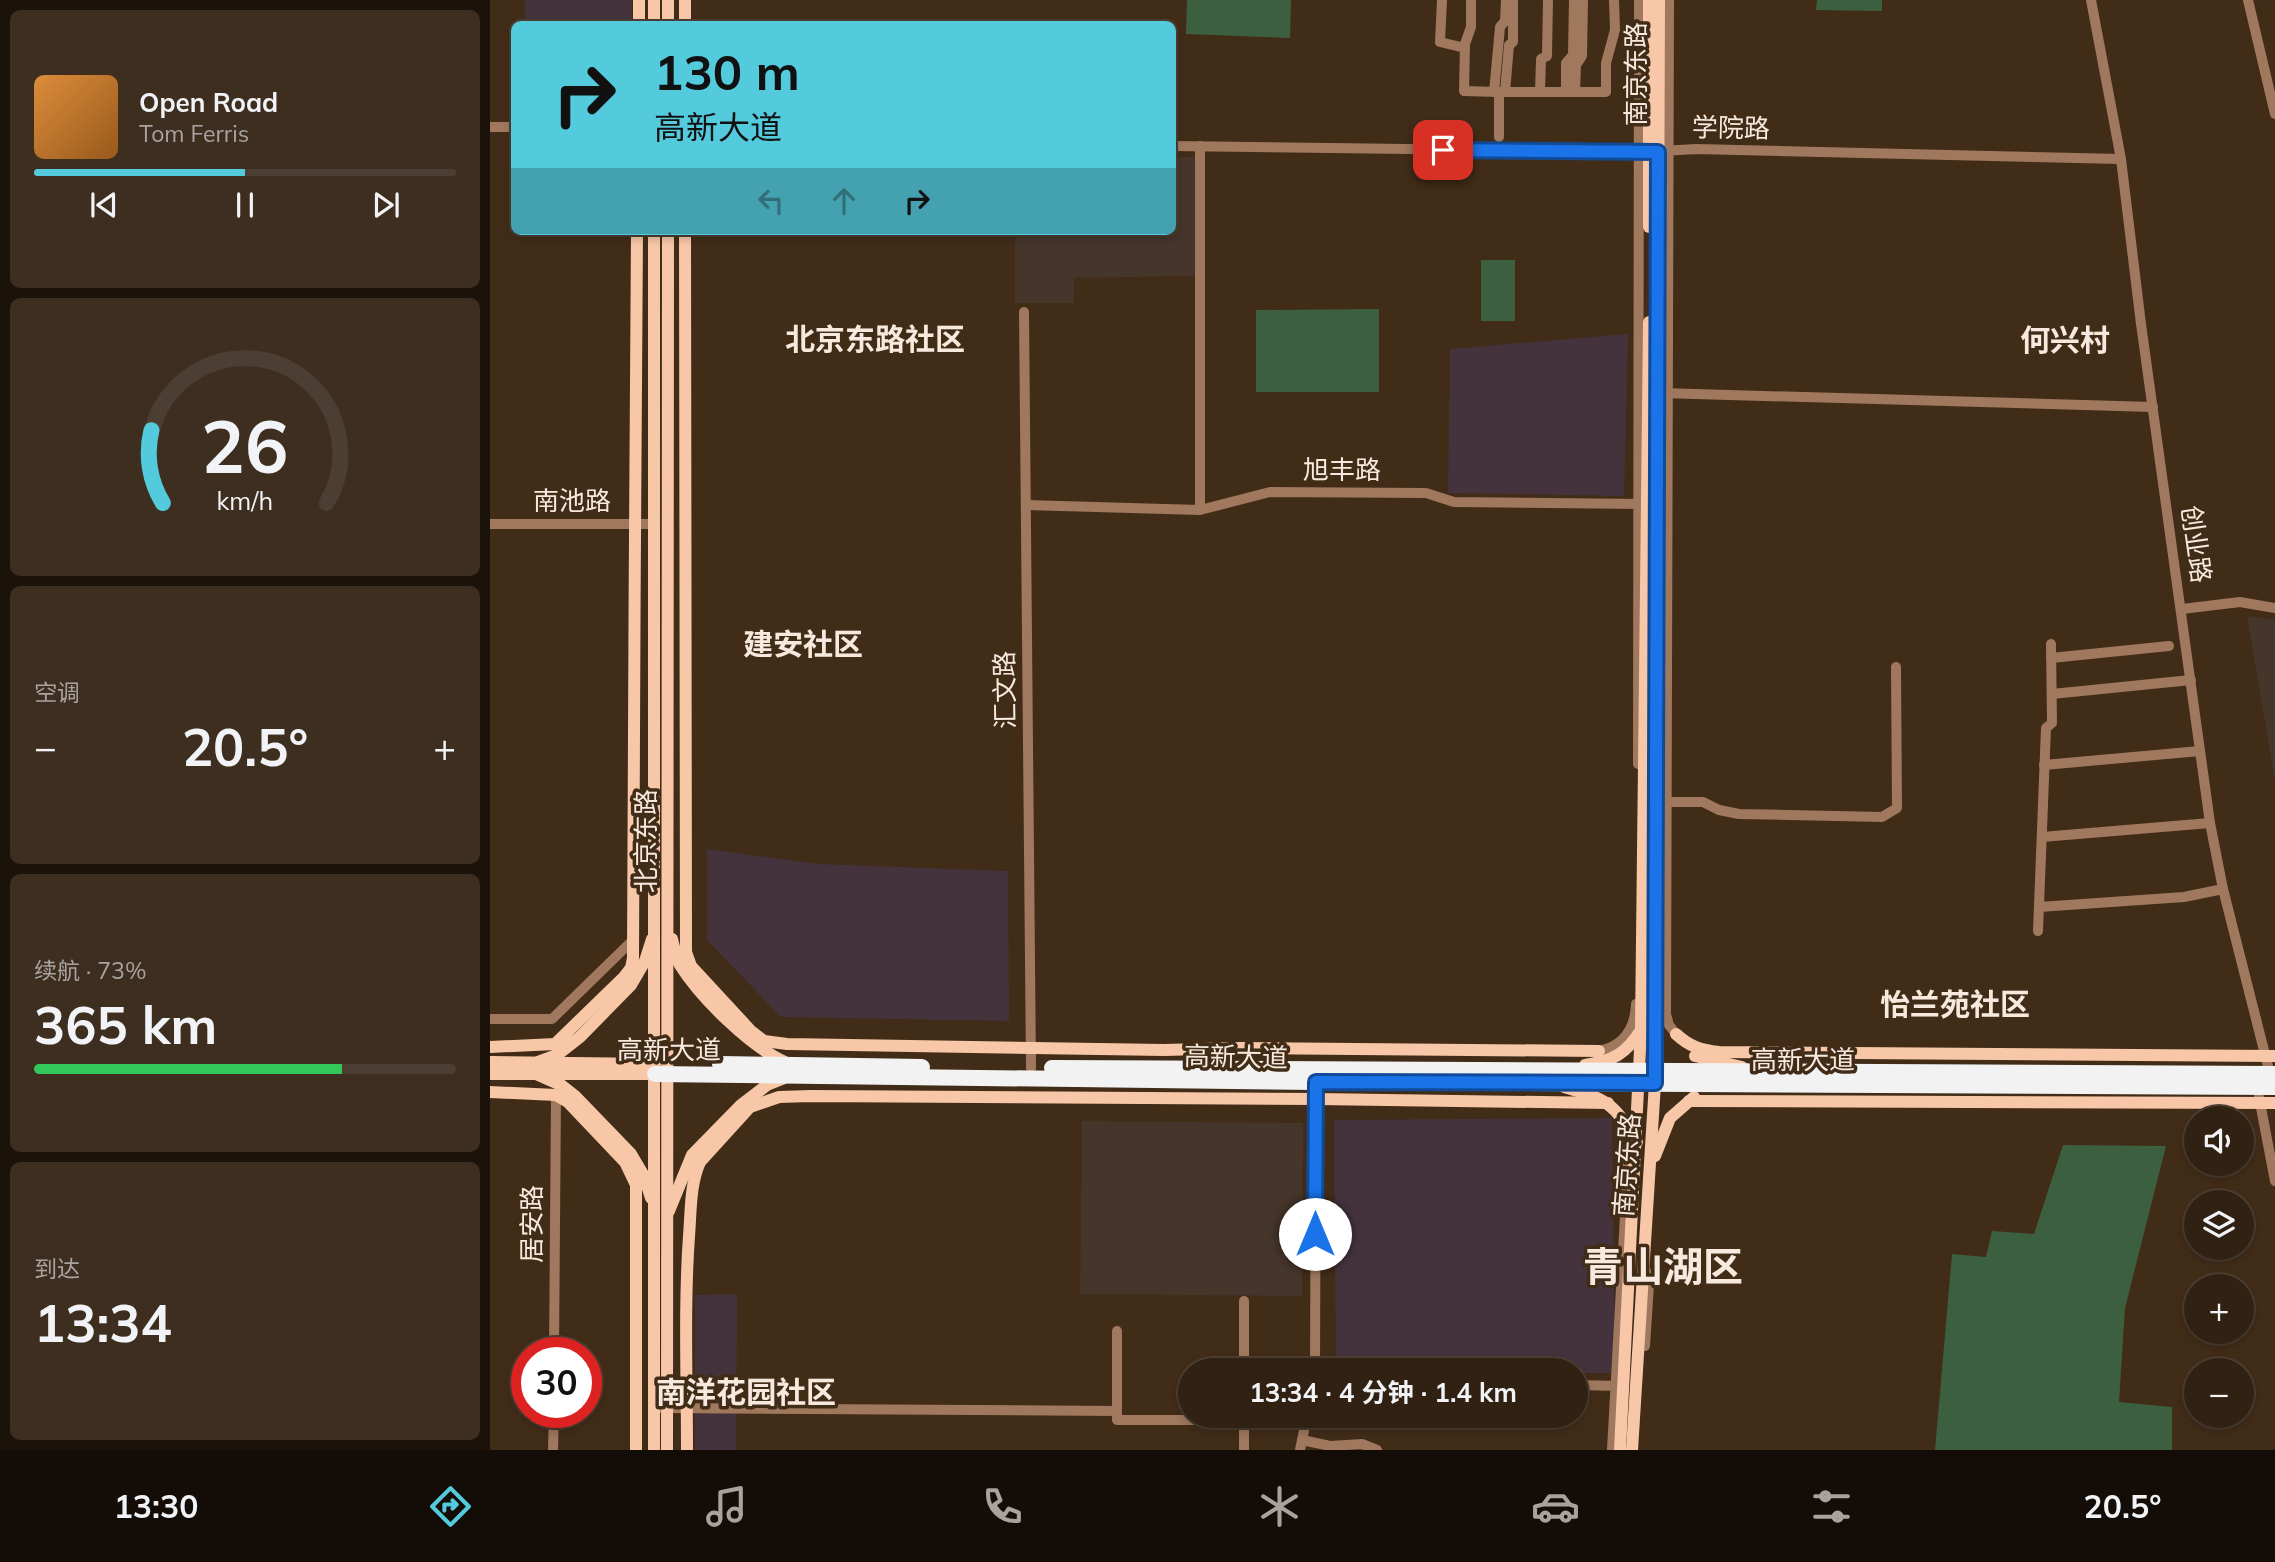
<!DOCTYPE html>
<html lang="zh">
<head>
<meta charset="utf-8">
<style>
	body { margin:0; font-family:Mulish,"Noto Sans SC",sans-serif; background:#3d2e20; color:#f1f3f6; height:100vh; display:flex; flex-direction:column; font-size:26px; white-space:nowrap }
	* { box-sizing:border-box; margin:0 }
	p { font-size:23px; color:#a8a39f }
	.icon { flex:none; width:38px; height:38px; fill:none; stroke:currentColor; stroke-width:2; stroke-linecap:round; stroke-linejoin:round }
	.map { position:relative; flex:1; overflow:hidden }
	.sheet { display:flex; flex-direction:column; gap:10px; padding:10px; background:#1b120a; width:490px }
	.sheet>* { flex:none }
	.top-card { position:absolute; left:21px; top:21px; width:665px; height:214px; border-radius:10px; box-shadow:0 4px 10px #0003,0 0 0 2px #4c3e32; background:#54cadd; color:#111; overflow:hidden }
	.fabs { position:absolute; left:1694px; top:1106px; display:grid; gap:14px }
	.fabs a { display:grid; place-items:center; width:70px; height:70px; border-radius:50%; background:#312112; box-shadow:0 4px 10px #0003,0 0 0 2px #4c3e32; font-size:35px }
	.speed { position:absolute; left:21px; top:1337px; display:flex; gap:14px; font-size:35px; font-weight:700; text-align:center }
	.speed>* { display:grid; place-content:center; width:91px; height:91px; border-radius:50%; background:#312112; box-shadow:0 4px 10px #0003,0 0 0 2px #4c3e32; line-height:1 }
	.speed .limit { border:10px solid #d22; background:#fff; color:#111 }
	.pin { position:absolute; display:grid; place-items:center; width:60px; height:60px; color:#fff; margin:-30px; border-radius:14px; box-shadow:0 4px 10px #0006 }
	.me { position:absolute; width:77px; margin:-38px; rotate:0deg; stroke-linejoin:round; filter:drop-shadow(0 0 5px #0008) }
	.turn { display:flex; align-items:center; gap:24px; height:147px; padding:0 28px; font-size:32px }
	.turn .icon { width:91px; height:91px; stroke-width:2.5 }
	.turn b { display:block; font-size:49px; line-height:60px }
	.lanes { display:flex; align-items:center; height:66px; padding:0 28px; background:#0003; justify-content:center; gap:35px; direction:ltr }
	.lanes .off { opacity:.35 }
	.big { font-size:52px; font-weight:700; line-height:1.1 }
	.sheet .tile { flex:1; display:flex; flex-direction:column; justify-content:center; gap:10px; min-width:0; padding:0 24px; border-radius:10px; background:#3d2e20 }
	.sheet .dial { align-items:center; gap:0 }
	.dial svg { height:182px; overflow:visible; fill:none; stroke:#4c3e32; stroke-width:7; stroke-linecap:round; text-anchor:middle }
	.dial text { fill:#f1f3f6; stroke:none }
	.song { display:flex; align-items:center; gap:21px }
	.cover { width:84px; height:84px; border-radius:10px; background:linear-gradient(135deg,hsl(30 70% 55%),hsl(30 70% 35%)) }
	.played { height:7px; border-radius:4px; background:linear-gradient(90deg,#54cadd 50%,#4c3e32 50%) }
	.keys { display:flex; justify-content:space-around; direction:ltr }
	.heat { display:flex; justify-content:space-between; align-items:center; font-size:38px; direction:ltr }
	.charge { height:10px; border-radius:5px; background:linear-gradient(90deg,#34c759 73%,#4c3e32 0) }
	.trip { position:absolute; left:688px; top:1358px; width:410px; height:70px; border-radius:35px; background:#312112; box-shadow:0 4px 10px #0003,0 0 0 2px #4c3e32; font-weight:700; line-height:70px; text-align:center }
	.tab-bar { display:flex; height:112px; justify-content:space-around; align-items:center; background:#140d07; color:#a8a39f }
	.tab-bar .icon { width:49px; height:49px }
	.tab-bar .selected { color:#54cadd }
	.tab-bar b { font-size:32px; color:#f1f3f6 }
	main { display:flex; flex:1; min-height:0 }
	.map>svg:first-child { display:block }
	.commercial { fill:#44333d }
	.industrial { fill:#45352a }
	.green { fill:#3c603f }
	.lines { fill:none; stroke-linecap:round; stroke-linejoin:round }
	.minor { stroke:#9f785e; stroke-width:10 }
	.major { stroke:#f7c7a7; stroke-width:12 }
	.highway { stroke:#f2f2f2; stroke-width:16 }
	.route-casing { stroke:#114b97; stroke-width:18 }
	.route { stroke:#1a73e8; stroke-width:12 }
	.labels { text-anchor:middle; stroke-width:7; stroke-linejoin:round; paint-order:stroke }
	.street-label { font-size:26px; fill:#f7e9dd; stroke:#412c18 }
	.quarter-label { font-size:30px; font-weight:bold; fill:#f7e9dd; stroke:#412c18 }
	.town-label { font-size:40px; font-weight:bold; fill:#f7e9dd; stroke:#412c18 }
</style>
</head>
<body>
<main>
<section class="sheet">
<div class="tile">
<div class="song"><i class="cover"></i><div><b>Open Road</b><p>Tom Ferris</p></div></div>
<div class="played"></div>
<div class="keys"><svg class="icon" aria-label="previous" viewBox="0 0 24 24"><path d="M18 5L8 12l10 7zM5 5v14"/></svg><svg class="icon" aria-label="pause" viewBox="0 0 24 24"><path d="M8 5v14M16 5v14"/></svg><svg class="icon" aria-label="next" viewBox="0 0 24 24"><path d="M6 5l10 7-10 7zM19 5v14"/></svg></div>
</div>
<div class="tile dial"><svg viewBox="0 0 100 80">
<path d="M14 69A42 42 0 1 1 86 69"/>
<path d="M14 69A42 42 0 0 1 9 37" stroke="#54cadd"/>
<text x="50" y="56" font-size="32" font-weight="700">26</text>
<text x="50" y="72" font-size="11">km/h</text>
</svg></div>
<div class="tile"><p>空调</p>
<div class="heat"><a>−</a><b class="big">20.5°</b><a>+</a></div>
</div>
<div class="tile"><p>续航 · 73%</p><b class="big">365 km</b><div class="charge"></div></div>
<div class="tile"><p>到达</p><b class="big">13:34</b></div>
</section>
<div class="map">
<svg width="1785" height="1450" viewBox="0 0 1785 1450">
	<rect width="100%" height="100%" fill="#412c18"/>
	<g class="commercial">
		<rect x="35" y="0" width="107" height="24"/>
		<polygon points="1138,334 1134,496 958,493 960,349"/>
		<polygon points="217,849 328,864 518,871 519,1021 291,1017 217,940"/>
		<polygon points="1122,1118 1125,1373 1085,1373 1085,1370 846,1370 844,1120"/>
		<polygon points="247,1294 246,1450 205,1450 205,1295"/>
	</g>
	<g class="industrial">
		<polygon points="683,157 708,157 709,276 584,278 584,303 525,303 525,231 682,231"/>
		<polygon points="1757,616 1785,620 1785,781"/>
		<polygon points="592,1121 813,1123 812,1296 590,1294"/>
	</g>
	<g class="green">
		<polygon points="697,0 801,0 800,38 696,34"/>
		<polygon points="1327,0 1392,0 1392,11 1326,10"/>
		<rect x="991" y="260" width="34" height="61"/>
		<polygon points="889,309 889,392 766,392 766,310"/>
		<polygon points="1573,1145 1676,1146 1635,1308 1629,1402 1682,1407 1682,1450 1445,1450 1462,1254 1496,1257 1502,1231 1544,1234"/>
	</g>
	<g class="lines">
		<g class="minor">
			<polyline points="952,0 950,42 975,48"/>
			<polyline points="981,0 981,27 975,44 974,91 1009,92"/>
			<polyline points="1179,0 1176,1014 1179,1025 1186,1034"/>
			<polyline points="1601,0 1631,159 1651,324 1720,823 1733,889 1781,1078"/>
			<polyline points="1758,0 1785,114"/>
			<polyline points="1004,92 1010,27 1015,21 1016,0"/>
			<polyline points="1015,92 1019,45 1023,42 1023,0"/>
			<polyline points="1050,92 1051,59 1057,56 1058,0"/>
			<polyline points="1076,92 1076,63 1083,55 1084,0"/>
			<polyline points="1085,92 1086,65 1092,56 1093,0"/>
			<polyline points="0,127 24,127"/>
			<polyline points="1009,137 1009,92 1116,92 1116,63 1125,30 1124,0"/>
			<polyline points="682,146 1153,152"/>
			<polyline points="1172,151 1206,149 1631,159"/>
			<polyline points="534,312 541,1068"/>
			<polyline points="1171,393 1663,407"/>
			<polyline points="536,505 710,510 780,492 936,493 964,502 1153,504"/>
			<polyline points="710,510 710,146"/>
			<polyline points="0,524 164,524"/>
			<polyline points="1692,609 1750,602 1785,608"/>
			<polyline points="1561,658 1679,646"/>
			<polyline points="1562,694 1701,680"/>
			<polyline points="1148,764 1149,0"/>
			<polyline points="1554,765 1710,751"/>
			<polyline points="1176,802 1213,802 1229,810 1249,814 1392,817 1407,808 1406,667"/>
			<polyline points="1552,837 1720,823"/>
			<polyline points="1549,907 1694,897 1733,889"/>
			<polyline points="1548,931 1556,728 1562,723 1561,644"/>
			<polyline points="0,1019 62,1019 144,939"/>
			<path d="M1109,1051C1134,1046 1145,1029 1146,1004"/>
			<polyline points="1769,1097 1785,1181"/>
			<polyline points="754,1301 754,1370"/>
			<polyline points="627,1331 627,1420 754,1420"/>
			<polyline points="1155,1346 1159,1285 1156,1271"/>
			<polyline points="64,1353 66,1095"/>
			<polyline points="825,1370 826,1082"/>
			<polyline points="1085,1385 1131,1386"/>
			<polyline points="171,1408 627,1411"/>
			<polyline points="754,1416 754,1450"/>
			<polyline points="812,1440 840,1446 872,1444 887,1450"/>
			<polyline points="63,1450 64,1412"/>
			<polyline points="810,1450 817,1416"/>
			<polyline points="1122,1450 1138,1162 1143,1150"/>
		</g>
		<g class="major">
			<polyline points="149,0 149,24"/>
			<polyline points="164,0 164,24"/>
			<polyline points="1159,0 1159,227"/>
			<polyline points="178,24 178,0"/>
			<polyline points="195,24 195,0"/>
			<polyline points="164,231 164,1450"/>
			<polyline points="195,231 196,952 201,966 261,1031 274,1041 297,1044 674,1050 751,1048 1109,1051"/>
			<path d="M182,939C184,947 186,957 190,965C211,998 261,1048 297,1063"/>
			<path d="M1186,1034C1200,1047 1211,1050 1229,1052L1785,1056"/>
			<path d="M0,1047L65,1044L134,977L141,968L143,958C145,716 144,473 147,231"/>
			<polyline points="1205,1056 1252,1067"/>
			<polyline points="0,1062 165,1064"/>
			<polyline points="48,1062 67,1055 90,1037 141,985 155,961 162,939"/>
			<path d="M1095,1065C1123,1061 1136,1054 1151,1030"/>
			<polyline points="0,1074 165,1074"/>
			<polyline points="46,1074 71,1085 85,1096 141,1154 154,1176 161,1198"/>
			<path d="M1074,1087C1118,1100 1123,1102 1147,1142"/>
			<polyline points="0,1092 66,1095 78,1102 135,1162 146,1185 146,1450"/>
			<polyline points="1199,1101 1785,1103"/>
			<polyline points="1165,1156 1180,1118 1204,1097"/>
			<polyline points="179,1211 202,1155 251,1105 277,1085 297,1077"/>
			<polyline points="177,1450 178,231"/>
			<path d="M197,1450C197,1378 194,1307 199,1236C201,1211 200,1184 210,1162L260,1107L289,1097L321,1096L826,1099L1118,1103"/>
			<polyline points="1130,1450 1151,1029 1159,322"/>
			<polyline points="1142,1450 1165,1083 1169,0"/>
		</g>
		<g class="highway">
			<polyline points="230,1064 432,1067"/>
			<polyline points="562,1068 1785,1074"/>
			<polyline points="165,1074 826,1082 1785,1087"/>
		</g>
	</g>
	<g class="lines">
		<g class="route-casing">
			<polyline id="route" points="825,1234 826,1082 1165,1083 1168,152 953,150"/>
		</g>
		<use href="#route" class="route"/>
	</g>
	<g class="labels">
		<g class="street-label">
			<text transform="translate(1146 74) rotate(-90)" y="9">南京东路</text>
			<text transform="translate(1241 128) rotate(1)" y="9">学院路</text>
			<text x="852" y="479">旭丰路</text>
			<text x="82" y="510">南池路</text>
			<text transform="translate(1706 544) rotate(82)" y="9">创业路</text>
			<text transform="translate(515 690) rotate(-91)" y="9">汇文路</text>
			<text transform="translate(156 841) rotate(-90)" y="9">北京东路</text>
			<text x="179" y="1059">高新大道</text>
			<text transform="translate(746 1057) rotate(1)" y="9">高新大道</text>
			<text x="1313" y="1069">高新大道</text>
			<text transform="translate(1137 1165) rotate(-86)" y="9">南京东路</text>
			<text transform="translate(42 1224) rotate(-90)" y="9">居安路</text>
		</g>
		<g class="quarter-label">
			<text x="385" y="350">北京东路社区</text>
			<text x="1575" y="351">何兴村</text>
			<text x="313" y="655">建安社区</text>
			<text x="1465" y="1015">怡兰苑社区</text>
			<text x="256" y="1403">南洋花园社区</text>
		</g>
		<g class="town-label">
			<text x="1173" y="1281">青山湖区</text>
		</g>
	</g>
</svg>
<div class="fabs">
<a><svg class="icon" aria-label="sound" viewBox="0 0 24 24"><path d="M4 9h4l5-4v14l-5-4H4zM17 9q2 3 0 6"/></svg></a>
<a><svg class="icon" aria-label="layers" viewBox="0 0 24 24"><path d="M12 4l9 5-9 5-9-5zM3 14l9 5 9-5"/></svg></a>
<a>+</a>
<a>−</a>
</div>
<div class="speed"><div class="limit">30</div></div>
<div class="pin" style="left:953px;top:150px;background:#d93025"><svg class="icon" aria-label="arrive" viewBox="0 0 24 24"><path d="M6 21V4h12l-3 4 3 4H6"/></svg></div>
<svg class="me" style="left:825px;top:1234px" viewBox="-20 -20 40 40"><circle r="19" fill="#fff"/><path d="M0-13L10 11 0 6-10 11z" fill="#1a73e8"/></svg>
<div class="trip">13:34 · 4 分钟 · 1.4 km</div>
<div class="top-card">
<div class="turn"><svg class="icon" aria-label="right" viewBox="0 0 24 24"><path d="M7 20v-9h11M14 6l5 5-5 5"/></svg><div><b>130 m</b>高新大道</div></div>
<div class="lanes"><svg class="icon off" aria-label="left" viewBox="0 0 24 24"><path d="M17 20v-9H6M10 6l-5 5 5 5"/></svg><svg class="icon off" aria-label="ahead" viewBox="0 0 24 24"><path d="M12 20V5M6 11l6-6 6 6"/></svg><svg class="icon" aria-label="right" viewBox="0 0 24 24"><path d="M7 20v-9h11M14 6l5 5-5 5"/></svg></div>
</div>
</div>
</main>
<nav class="tab-bar">
<b>13:30</b>
<svg class="icon selected" aria-label="directions" viewBox="0 0 24 24"><path d="M12 3l9 9-9 9-9-9zM9 14v-3h6M13 9l2 2-2 2"/></svg>
<svg class="icon" aria-label="music" viewBox="0 0 24 24"><path d="M9 18V5l10-2v13"/><circle cx="6" cy="18" r="3"/><circle cx="16" cy="16" r="3"/></svg>
<svg class="icon" aria-label="phone" viewBox="0 0 24 24"><path d="M5 4h4l2 5-3 2q2 4 5 5l2-3 5 2v4C11 20 4 13 5 4z"/></svg>
<svg class="icon" aria-label="climate" viewBox="0 0 24 24"><path d="M12 3v18M4 7l16 10M4 17L20 7"/></svg>
<svg class="icon" aria-label="car" viewBox="0 0 24 24"><path d="M5 17H2v-5l4-1 3-4h7l3 4 3 1v5h-3M9 17h6M6 11h13"/><circle cx="7" cy="17" r="2"/><circle cx="17" cy="17" r="2"/></svg>
<svg class="icon" aria-label="filters" viewBox="0 0 24 24"><path d="M4 7h16M4 17h16"/><circle cx="9" cy="7" r="2"/><circle cx="15" cy="17" r="2"/></svg>
<b>20.5°</b>
</nav>
</body>
</html>
